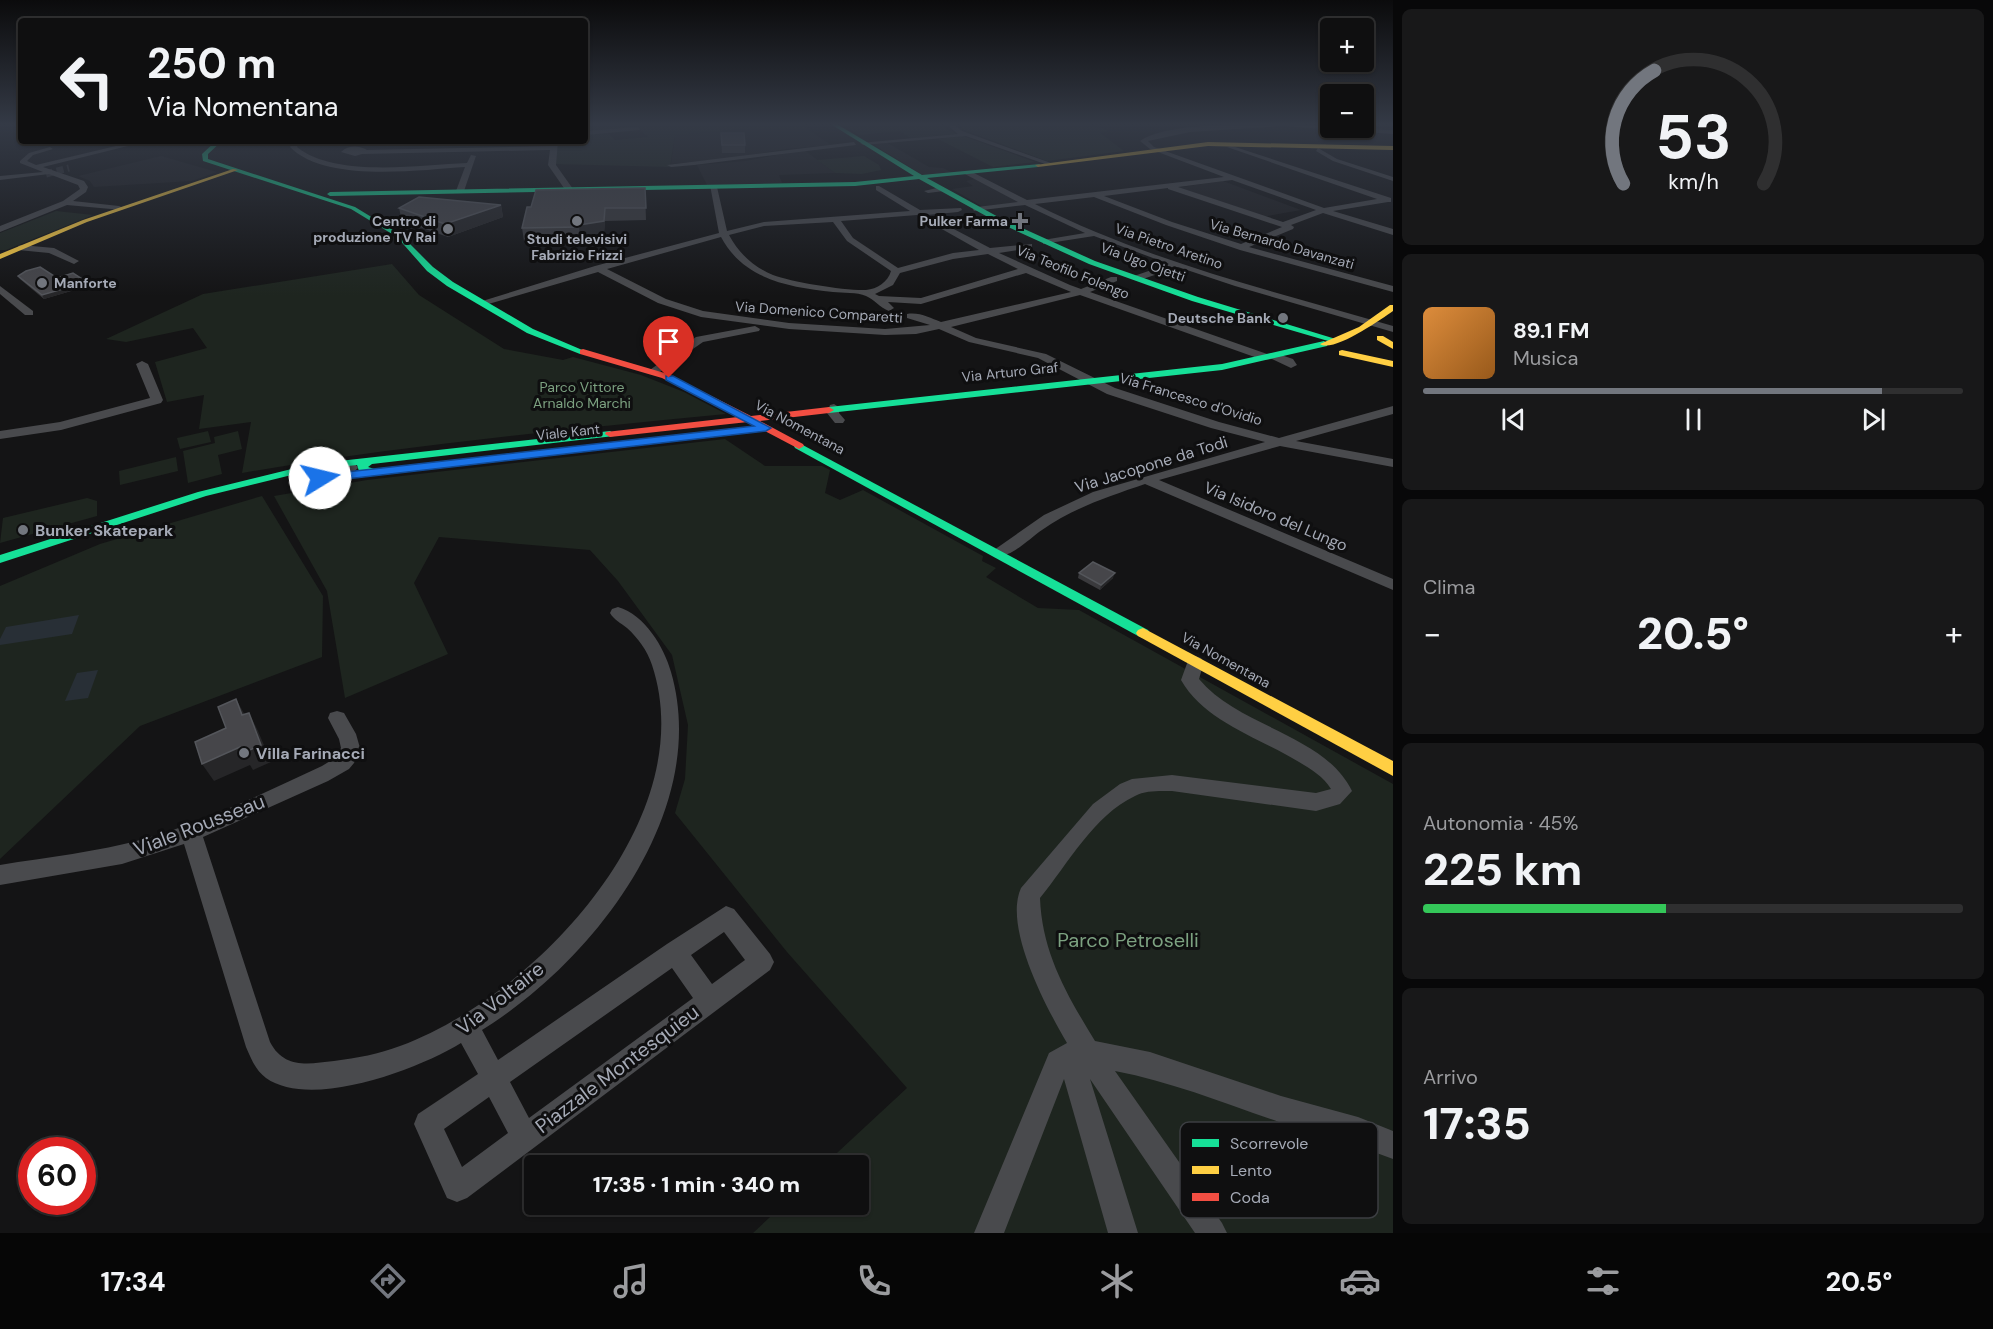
<!DOCTYPE html>
<html lang="it">
<head>
<meta charset="utf-8">
<style>
	body { margin:0; font-family:"DM Sans",sans-serif; background:#181819; color:#f1f3f6; height:100vh; display:flex; flex-direction:column; font-size:22px; white-space:nowrap }
	* { box-sizing:border-box; margin:0 }
	p { font-size:20px; color:#9b9c9f }
	.icon { flex:none; width:33px; height:33px; fill:none; stroke:currentColor; stroke-width:2; stroke-linecap:round; stroke-linejoin:round }
	.map { position:relative; flex:1; overflow:hidden }
	.drawer { display:flex; flex-direction:column; gap:9px; padding:9px; background:#080809; width:600px }
	.drawer>* { flex:none }
	.guide { position:absolute; left:18px; top:18px; width:570px; height:126px; border-radius:6px; box-shadow:0 2px 4px #0004,0 0 0 2px #2f2f30; background:#0f0f10; color:#f1f3f6; overflow:hidden }
	.tools { position:absolute; left:1320px; top:18px; display:grid; gap:12px }
	.tools a { display:grid; place-items:center; width:54px; height:54px; border-radius:6px; background:#0f0f10; box-shadow:0 2px 4px #0004,0 0 0 2px #2f2f30; font-size:30px }
	.speed { position:absolute; left:18px; top:1137px; display:flex; gap:12px; font-size:30px; font-weight:700; text-align:center }
	.speed>* { display:grid; place-content:center; width:78px; height:78px; border-radius:50%; background:#0f0f10; box-shadow:0 2px 4px #0004,0 0 0 2px #2f2f30; line-height:1 }
	.speed .limit { border:9px solid #d22; background:#fff; color:#111 }
	.pin { position:absolute; display:grid; place-items:center; width:51px; height:51px; color:#fff; margin:-62px -26px; border-radius:50% 50% 50% 0; rotate:-45deg; box-shadow:0 0 6px #0007 }
	.pin .icon { rotate:45deg }
	.me { position:absolute; width:66px; margin:-33px; rotate:81deg; stroke-linejoin:round; filter:drop-shadow(0 0 4px #0008) }
	.turn { display:flex; align-items:center; gap:21px; height:126px; padding:0 30px; font-size:27px }
	.turn .icon { width:78px; height:78px; stroke-width:2.5 }
	.turn b { display:block; font-size:42px; line-height:51px }
	.big { font-size:45px; font-weight:800; line-height:1.1 }
	.drawer .tile { flex:1; display:flex; flex-direction:column; justify-content:center; gap:9px; min-width:0; padding:0 21px; border-radius:9px; background:#181819 }
	.drawer .dial { align-items:center; gap:0 }
	.dial svg { height:156px; overflow:visible; fill:none; stroke:#2f2f30; stroke-width:7; stroke-linecap:round; text-anchor:middle }
	.dial text { fill:#f1f3f6; stroke:none }
	.song { display:flex; align-items:center; gap:18px }
	.cover { width:72px; height:72px; border-radius:9px; background:linear-gradient(135deg,hsl(30 70% 55%),hsl(30 70% 35%)) }
	.played { height:6px; border-radius:3px; background:linear-gradient(90deg,#72767e 85%,#2f2f30 85%) }
	.keys { display:flex; justify-content:space-around; direction:ltr }
	.heat { display:flex; justify-content:space-between; align-items:center; font-size:33px; direction:ltr }
	.charge { height:9px; border-radius:4px; background:linear-gradient(90deg,#34c759 45%,#2f2f30 0) }
	.trip { position:absolute; left:524px; top:1155px; width:345px; height:60px; border-radius:6px; background:#0f0f10; box-shadow:0 2px 4px #0004,0 0 0 2px #2f2f30; font-weight:800; line-height:60px; text-align:center }
	.tabs { display:flex; height:96px; justify-content:space-around; align-items:center; background:#060606; color:#9b9c9f }
	.tabs .icon { width:42px; height:42px }
	.tabs .current { color:#72767e }
	.tabs b { font-size:27px; color:#f1f3f6 }
	main { display:flex; flex:1; min-height:0 }
	.map>svg:first-child { display:block }
	.built { fill:#1e1e20 }
	.green { fill:#1e251f }
	.water { fill:#282f36 }
	.lines { fill:none; stroke-linecap:round; stroke-linejoin:round }
	.street-tunnel { stroke:#313235; stroke-width:7; stroke-dasharray:7 4; stroke-linecap:butt }
	.street { fill:#494a4d; fill-rule:evenodd }
	.fast { fill:#16e098; fill-rule:evenodd }
	.slow { fill:#ffcf43; fill-rule:evenodd }
	.jam { fill:#f24e42; fill-rule:evenodd }
	.wall { fill:#3a3a3d }
	.shaded-wall { fill:#262628 }
	.building { fill:#46464a; stroke:#54565b; stroke-width:1.5 }
	.route { fill:#1a73e8; stroke:#114b97; stroke-width:1.5 }
	.poi-dot { fill:#72767e; stroke:#0f0f10; stroke-width:2 }
	.labels { text-anchor:middle; stroke-width:6; stroke-linejoin:round; paint-order:stroke }
	.far-poi-label { font-size:14px; font-weight:bold; fill:#a5aab6; stroke:#0f0f10; text-anchor:end }
	.far-street-label { font-size:14px; fill:#a5aab6; stroke:#0f0f10 }
	.far-park-label { font-size:14px; fill:#7ca180; stroke:#0f0f10 }
	.street-label { font-size:16px; fill:#a5aab6; stroke:#0f0f10 }
	.poi-label { font-size:16px; font-weight:bold; fill:#a5aab6; stroke:#0f0f10; text-anchor:start }
	.near-street-label { font-size:20px; fill:#a5aab6; stroke:#0f0f10 }
	.near-park-label { font-size:20px; fill:#7ca180; stroke:#0f0f10 }
	.key { fill:#0f0f10; stroke:#3c3e42; stroke-width:1.5 }
	.key-label { font-size:16px; fill:#a5aab6 }
</style>
</head>
<body>
<main>
<div class="map">
<svg width="1393" height="1233" viewBox="0 0 1393 1233">
	<rect width="100%" height="100%" fill="#141415"/>
	<g class="built">
		<polygon points="806,128 831,145 786,149 727,159 671,164 675,135 743,129"/>
		<polygon points="886,142 929,167 943,168 955,174 926,177 871,143"/>
		<polygon points="804,150 835,173 779,175 782,183 707,185 697,165 745,161"/>
		<polygon points="161,156 217,172 192,181 94,187 90,181 78,176"/>
		<polygon points="975,179 1023,202 983,207 952,189 973,186 966,181"/>
		<polygon points="1223,181 1301,210 1262,217 1175,188"/>
	</g>
	<g class="green">
		<polygon points="585,123 799,123 808,128 743,129 675,135 670,167 554,164 558,141 585,141 585,135 607,132 615,140 648,137 638,128 585,132"/>
		<polygon points="840,123 942,123 945,128 957,134 911,138 899,131 859,135"/>
		<polygon points="956,123 1086,123 1108,131 1100,133 1124,151 1047,161 964,130"/>
		<polygon points="963,136 1035,162 993,167 938,139"/>
		<polygon points="864,156 879,165 881,170 862,174 835,173 817,160"/>
		<polygon points="56,211 93,215 6,250 0,250 0,233"/>
		<path d="M392,264L419,295L504,349L563,360L573,357L641,375L684,392L726,414C564,430 402,445 242,473L251,422L199,429L204,395L167,402L155,362L207,348L193,328L126,342L106,339L203,294Z"/>
		<polygon points="208,431 211,442 180,449 177,438"/>
		<polygon points="238,431 242,449 218,455 222,474 188,483 183,451 215,443 214,437"/>
		<polygon points="725,439 765,466 822,466 830,470 825,493 840,500 863,490 983,556 982,561 996,568 986,577 1038,608 1079,610 1393,784 1393,1233 753,1233 783,1205 858,1204 858,1166 824,1165 907,1088 787,952 675,813 685,779 688,725 672,655 618,581 590,550 439,537 414,583 448,654 345,698 327,591 274,496 367,480"/>
		<polygon points="176,457 178,471 120,485 119,471"/>
		<polygon points="262,496 323,596 322,657 140,726 0,859 0,586 100,544"/>
		<polygon points="87,498 97,501 97,516 0,543 3,518"/>
	</g>
	<g class="water">
		<polygon points="79,615 72,634 0,645 0,639 6,627"/>
		<polygon points="98,670 88,698 65,701 77,673"/>
	</g>
	<g class="lines">
		<polyline class="street-tunnel" points="46,174 69,168"/>
		<g class="street">
			<polygon points="945,123 952,123 962,131 1051,163 1045,164 966,136 863,145 860,143 958,134"/>
			<path d="M1262,123L1330,126V128L1393,130V134L1283,126L1190,132L1148,141L1154,147L1324,208L1377,199L1227,147L1232,146L1391,198V202H1388L1333,211L1393,229V235L1323,213L1291,225L1294,227L1293,229L1249,247L1393,286V292L1240,250L1166,225L1094,197L1035,204C1147,261 1273,291 1393,326V332L1235,286L1178,267L1140,280H1134V276L1169,264L1094,236L1043,244V240L1085,233L1025,205L974,211L973,209L977,207L1018,202L963,173L970,171L1027,200L1224,177L1150,149L1140,141C1163,124 1232,125 1262,123ZM1232,180L1316,210L1283,222L1178,187ZM1168,188V189L1282,227L1241,244L1172,222L1104,196Z"/>
			<polygon points="638,127 640,130 585,135 585,131"/>
			<polygon points="137,141 148,141 43,167 84,181 88,187 86,192 73,201 119,206 123,208 122,210 67,205 0,232 0,226 63,201 80,189 78,185 49,174 0,180 0,176 43,172 20,163 20,161 29,153 50,147 53,149 33,155 27,161 36,165"/>
			<path d="M294,141H300L297,147C335,178 419,165 467,163L471,155L476,156L464,191L460,193L456,191L465,167C418,170 325,183 290,147Z"/>
			<path d="M552,141H558L556,165L573,189L572,191H566L548,165L550,150L362,154L355,156L341,152C348,145 359,145 367,150L551,146Z"/>
			<polygon points="854,142 856,145 694,165 671,167 667,165"/>
			<polygon points="1318,148 1337,159 1393,177 1393,181 1333,161 1316,151"/>
			<path d="M710,185L717,187L727,231L764,222L910,211L876,190V186H879L920,210L961,208L962,210L958,212L927,215L990,248L1032,244V248L999,253L1070,285L1081,289L1111,277H1117V281L1090,292L1270,355L1275,353L1293,359L1297,365L1291,368L1272,359L1263,360L1080,295L951,327L976,338L1046,354L1115,388L1219,422L1279,438L1393,406V414L1296,441L1393,459V467L1280,446L1159,480L1393,579V590L1145,484C1110,496 1073,508 1042,530C1030,538 1009,560 994,556L991,553L994,550L1044,515L1093,492L1265,442L1211,428L1107,394L1038,358L969,342L939,329L916,334L885,335L789,329L701,317L658,303L598,272L485,305L476,303L595,266L719,233ZM917,215L979,250L953,253L898,268L853,238L841,221ZM833,222L847,241L891,271C888,282 877,289 866,290C847,291 791,282 773,275C754,267 739,254 729,235L764,226ZM721,237C744,280 789,287 833,292C843,293 857,292 866,296C874,299 880,308 889,311L894,308L888,302L921,304L1026,273L1071,292L941,322C930,318 920,312 907,314V318L930,325L885,329L789,323L703,311L666,299L607,269ZM988,254L1018,269L921,298L879,296L875,294L893,285L900,273L953,259Z"/>
			<polygon points="941,187 944,187 944,191 928,193 924,191"/>
			<polygon points="21,245 54,248 79,261 74,264 49,253 18,250 18,246"/>
			<polygon points="0,286 33,311 33,315 25,315 0,294"/>
			<polygon points="755,326 760,329 759,331 703,342 657,374 653,375 647,372 696,337"/>
			<polygon points="142,361 148,364 163,400 161,403 61,430 0,439 0,431 60,422 150,398 136,364"/>
			<polygon points="834,404 840,408 839,413 845,420 843,423 835,423 827,413 830,405"/>
			<polygon points="349,461 354,462 358,468 350,475 320,482 313,478 315,475 337,470 329,469 327,466 329,463"/>
			<path d="M618,607C645,615 664,647 671,672C711,810 594,961 482,1030L498,1060L667,944L726,906L734,909L770,954L774,962L770,970L467,1198L457,1202L447,1198L414,1124L418,1114L478,1074L461,1043C419,1069 311,1110 266,1078C255,1070 251,1058 246,1047L184,844L122,864L0,885V865C48,857 97,852 144,839C205,822 264,793 322,766L335,758L341,748L339,739L328,718L330,713L337,711L344,713L356,734L360,748L354,763L349,769L328,781L203,837L270,1042C284,1069 308,1064 334,1061C357,1058 379,1054 400,1046C534,997 703,819 652,665C647,650 638,638 627,628C621,623 614,620 610,613L612,609ZM724,932L745,960L712,984L691,955ZM672,968L693,998L529,1118L510,1082ZM489,1097L508,1133L462,1167L444,1129Z"/>
			<path d="M1195,656L1201,658L1204,662L1199,679C1240,728 1324,734 1352,791L1340,804L1316,811L1172,791C1160,791 1146,790 1135,796C1094,815 1068,864 1040,898C1042,953 1067,995 1095,1041L1150,1052L1281,1096L1358,1117L1393,1131V1159C1355,1144 1317,1135 1279,1122C1224,1103 1172,1082 1115,1071L1222,1223L1227,1233H1195L1090,1079L1138,1233H1108L1064,1079L1004,1233H974L1049,1053L1067,1043C1047,1009 1003,927 1021,888L1093,804L1120,784L1132,779L1172,775L1316,793L1331,789C1324,777 1311,769 1299,762C1260,738 1205,722 1181,680L1189,658Z"/>
		</g>
		<g class="fast">
			<polygon points="829,123 835,123 922,175 1040,164 1038,167 927,178 1002,219 1095,261 1198,297 1339,340 1335,343 1192,301 1089,264 997,222 919,179 855,186 330,196 327,194 330,192 855,182 914,176"/>
			<polygon points="216,141 222,141 208,154 208,159 355,207 401,235 433,267 453,282 533,329 587,352 580,354 527,333 447,286 427,271 397,237 351,209 203,161 202,154"/>
			<polygon points="1324,341 1328,344 1327,346 1222,370 829,413 824,410 829,407 1222,364"/>
			<polygon points="610,431 615,434 614,436 372,464 368,467 381,471 375,474 359,471 357,465 312,470 206,496 0,563 0,555 198,492 312,464"/>
			<polygon points="799,443 1148,630 1150,633 1143,638 1138,636 795,448 794,446"/>
		</g>
		<g class="slow">
			<polygon points="1208,142 1393,146 1393,150 1208,146 1038,167 1035,165"/>
			<polygon points="233,169 238,170 87,222 0,259 0,254 83,220"/>
			<path d="M1390,305H1393V311C1380,320 1333,353 1320,344L1359,327Z"/>
			<polygon points="1377,336 1383,336 1393,342 1393,349 1377,340"/>
			<polygon points="1342,350 1393,361 1393,367 1339,355 1339,351"/>
			<polygon points="1143,628 1393,761 1393,776 1138,636 1136,633 1138,630"/>
		</g>
		<polygon class="jam" points="583,349 668,374 751,416 829,407 834,410 829,413 760,421 803,444 804,446 799,449 748,422 610,437 605,434 606,432 738,417 662,378 580,354 580,350"/>
	</g>
	<g class="wall">
		<polygon points="721,133 745,145 745,153 722,153"/>
		<polygon points="645,188 646,220 605,221 604,233 580,237 580,240 524,241 522,228 531,207"/>
		<polygon points="501,205 503,217 448,237 402,221 399,208"/>
		<polygon points="18,276 57,278 87,282 88,286 44,299 20,279"/>
		<polygon points="1079,573 1113,578 1100,590 1078,578"/>
	</g>
	<g class="shaded-wall">
		<polygon points="501,205 503,217 448,237 445,224"/>
		<polygon points="605,208 605,221 604,233 580,237 580,240 579,225"/>
		<polygon points="87,282 88,286 44,299 42,295"/>
		<polygon points="1115,573 1113,578 1100,590 1101,585"/>
		<polygon points="236,699 246,717 242,715"/>
		<polygon points="249,713 258,731 271,762 253,770 250,765 214,781 202,764"/>
	</g>
	<g class="building">
		<polygon points="721,133 744,133 745,145 722,145"/>
		<polygon points="645,188 646,208 605,208 604,221 579,225 579,227 522,228 527,207 531,207 536,190"/>
		<polygon points="419,197 501,205 445,224 399,208"/>
		<polygon points="40,267 57,278 73,273 87,282 42,295 18,276 26,271"/>
		<polygon points="1093,562 1115,573 1101,585 1079,573"/>
		<polygon points="236,699 242,715 249,713 261,745 243,753 240,747 202,764 195,742 226,728 218,707"/>
	</g>
	<linearGradient id="sky" x2="0" y2="1"><stop stop-color="#0b0b0c"/><stop offset="0.42" stop-color="#343a46"/><stop offset="1" stop-color="#343a46" stop-opacity="0"/></linearGradient>
	<rect width="1393" height="296" fill="url(#sky)"/>
	<polygon class="route" points="666,376 673,376 771,428 766,431 320,482 314,478 320,475 754,426 666,380"/>
	<g class="poi-dot">
		<circle cx="577" cy="221" r="6"/>
		<path d="M1017 212h6v6h6v6h-6v6h-6v-6h-6v-6h6z"/>
		<circle cx="448" cy="229" r="6"/>
		<circle cx="42" cy="283" r="6"/>
		<circle cx="1283" cy="318" r="6"/>
		<circle cx="23" cy="530" r="6"/>
		<circle cx="244" cy="753" r="6"/>
	</g>
	<g class="labels">
		<g class="far-poi-label">
			<text x="436" y="226">Centro di<tspan x="436" dy="16">produzione TV Rai</tspan></text>
			<text x="1008" y="226">Pulker Farma</text>
			<text x="577" y="244" text-anchor="middle">Studi televisivi<tspan x="577" dy="16">Fabrizio Frizzi</tspan></text>
			<text x="54" y="288" text-anchor="start">Manforte</text>
			<text x="1271" y="323">Deutsche Bank</text>
		</g>
		<g class="far-street-label">
			<text transform="translate(1282 244) rotate(16)" y="5">Via Bernardo Davanzati</text>
			<text transform="translate(1169 246) rotate(19)" y="5">Via Pietro Aretino</text>
			<text transform="translate(1143 262) rotate(20)" y="5">Via Ugo Ojetti</text>
			<text transform="translate(1073 272) rotate(22)" y="5">Via Teofilo Folengo</text>
			<text transform="translate(819 312) rotate(4)" y="5">Via Domenico Comparetti</text>
			<text transform="translate(1010 372) rotate(-6)" y="5">Via Arturo Graf</text>
			<text transform="translate(1191 399) rotate(17)" y="5">Via Francesco d'Ovidio</text>
			<text transform="translate(800 427) rotate(28)" y="5">Via Nomentana</text>
			<text transform="translate(568 432) rotate(-6)" y="5">Viale Kant</text>
			<text transform="translate(1226 660) rotate(29)" y="5">Via Nomentana</text>
		</g>
		<g class="far-park-label">
			<text x="582" y="392">Parco Vittore<tspan x="582" dy="16">Arnaldo Marchi</tspan></text>
		</g>
		<g class="street-label">
			<text transform="translate(1151 464) rotate(-17)" y="6">Via Jacopone da Todi</text>
			<text transform="translate(1276 516) rotate(23)" y="6">Via Isidoro del Lungo</text>
		</g>
		<g class="poi-label">
			<text x="35" y="536">Bunker Skatepark</text>
			<text x="256" y="759">Villa Farinacci</text>
		</g>
		<g class="near-street-label">
			<text transform="translate(199 825) rotate(-21)" y="7">Viale Rousseau</text>
			<text transform="translate(500 998) rotate(-38)" y="7">Via Voltaire</text>
			<text transform="translate(617 1069) rotate(-37)" y="7">Piazzale Montesquieu</text>
		</g>
		<g class="near-park-label">
			<text x="1128" y="947">Parco Petroselli</text>
		</g>
	</g>
	<rect x="1180" y="1122" width="198" height="96" rx="9" class="key"/>
	<rect x="1192" y="1139" width="27" height="8" fill="#16e098"/>
	<rect x="1192" y="1166" width="27" height="8" fill="#ffcf43"/>
	<rect x="1192" y="1193" width="27" height="8" fill="#f24e42"/>
	<g class="key-label">
		<text x="1230" y="1149">Scorrevole</text>
		<text x="1230" y="1176">Lento</text>
		<text x="1230" y="1203">Coda</text>
	</g>
</svg>
<div class="tools">
<a>+</a>
<a>−</a>
</div>
<div class="speed"><div class="limit">60</div></div>
<div class="pin" style="left:669px;top:378px;background:#d93025"><svg class="icon" aria-label="arrive" viewBox="0 0 24 24"><path d="M6 21V4h12l-3 4 3 4H6"/></svg></div>
<svg class="me" style="left:320px;top:478px" viewBox="-20 -20 40 40"><circle r="19" fill="#fff"/><path d="M0-13L10 11 0 6-10 11z" fill="#1a73e8"/></svg>
<div class="trip">17:35 · 1 min · 340 m</div>
<div class="guide">
<div class="turn"><svg class="icon" aria-label="left" viewBox="0 0 24 24"><path d="M17 20v-9H6M10 6l-5 5 5 5"/></svg><div><b>250 m</b>Via Nomentana</div></div>
</div>
</div>
<section class="drawer">
<div class="tile dial"><svg viewBox="0 0 100 80">
<path d="M14 69A42 42 0 1 1 86 69"/>
<path d="M14 69A42 42 0 0 1 30 11" stroke="#72767e"/>
<text x="50" y="56" font-size="32" font-weight="700">53</text>
<text x="50" y="72" font-size="11">km/h</text>
</svg></div>
<div class="tile">
<div class="song"><i class="cover"></i><div><b>89.1 FM</b><p>Musica</p></div></div>
<div class="played"></div>
<div class="keys"><svg class="icon" aria-label="previous" viewBox="0 0 24 24"><path d="M18 5L8 12l10 7zM5 5v14"/></svg><svg class="icon" aria-label="pause" viewBox="0 0 24 24"><path d="M8 5v14M16 5v14"/></svg><svg class="icon" aria-label="next" viewBox="0 0 24 24"><path d="M6 5l10 7-10 7zM19 5v14"/></svg></div>
</div>
<div class="tile"><p>Clima</p>
<div class="heat"><a>−</a><b class="big">20.5°</b><a>+</a></div>
</div>
<div class="tile"><p>Autonomia · 45%</p><b class="big">225 km</b><div class="charge"></div></div>
<div class="tile"><p>Arrivo</p><b class="big">17:35</b></div>
</section>
</main>
<nav class="tabs">
<b>17:34</b>
<svg class="icon current" aria-label="directions" viewBox="0 0 24 24"><path d="M12 3l9 9-9 9-9-9zM9 14v-3h6M13 9l2 2-2 2"/></svg>
<svg class="icon" aria-label="music" viewBox="0 0 24 24"><path d="M9 18V5l10-2v13"/><circle cx="6" cy="18" r="3"/><circle cx="16" cy="16" r="3"/></svg>
<svg class="icon" aria-label="phone" viewBox="0 0 24 24"><path d="M5 4h4l2 5-3 2q2 4 5 5l2-3 5 2v4C11 20 4 13 5 4z"/></svg>
<svg class="icon" aria-label="climate" viewBox="0 0 24 24"><path d="M12 3v18M4 7l16 10M4 17L20 7"/></svg>
<svg class="icon" aria-label="car" viewBox="0 0 24 24"><path d="M5 17H2v-5l4-1 3-4h7l3 4 3 1v5h-3M9 17h6M6 11h13"/><circle cx="7" cy="17" r="2"/><circle cx="17" cy="17" r="2"/></svg>
<svg class="icon" aria-label="filters" viewBox="0 0 24 24"><path d="M4 7h16M4 17h16"/><circle cx="9" cy="7" r="2"/><circle cx="15" cy="17" r="2"/></svg>
<b>20.5°</b>
</nav>
</body>
</html>
